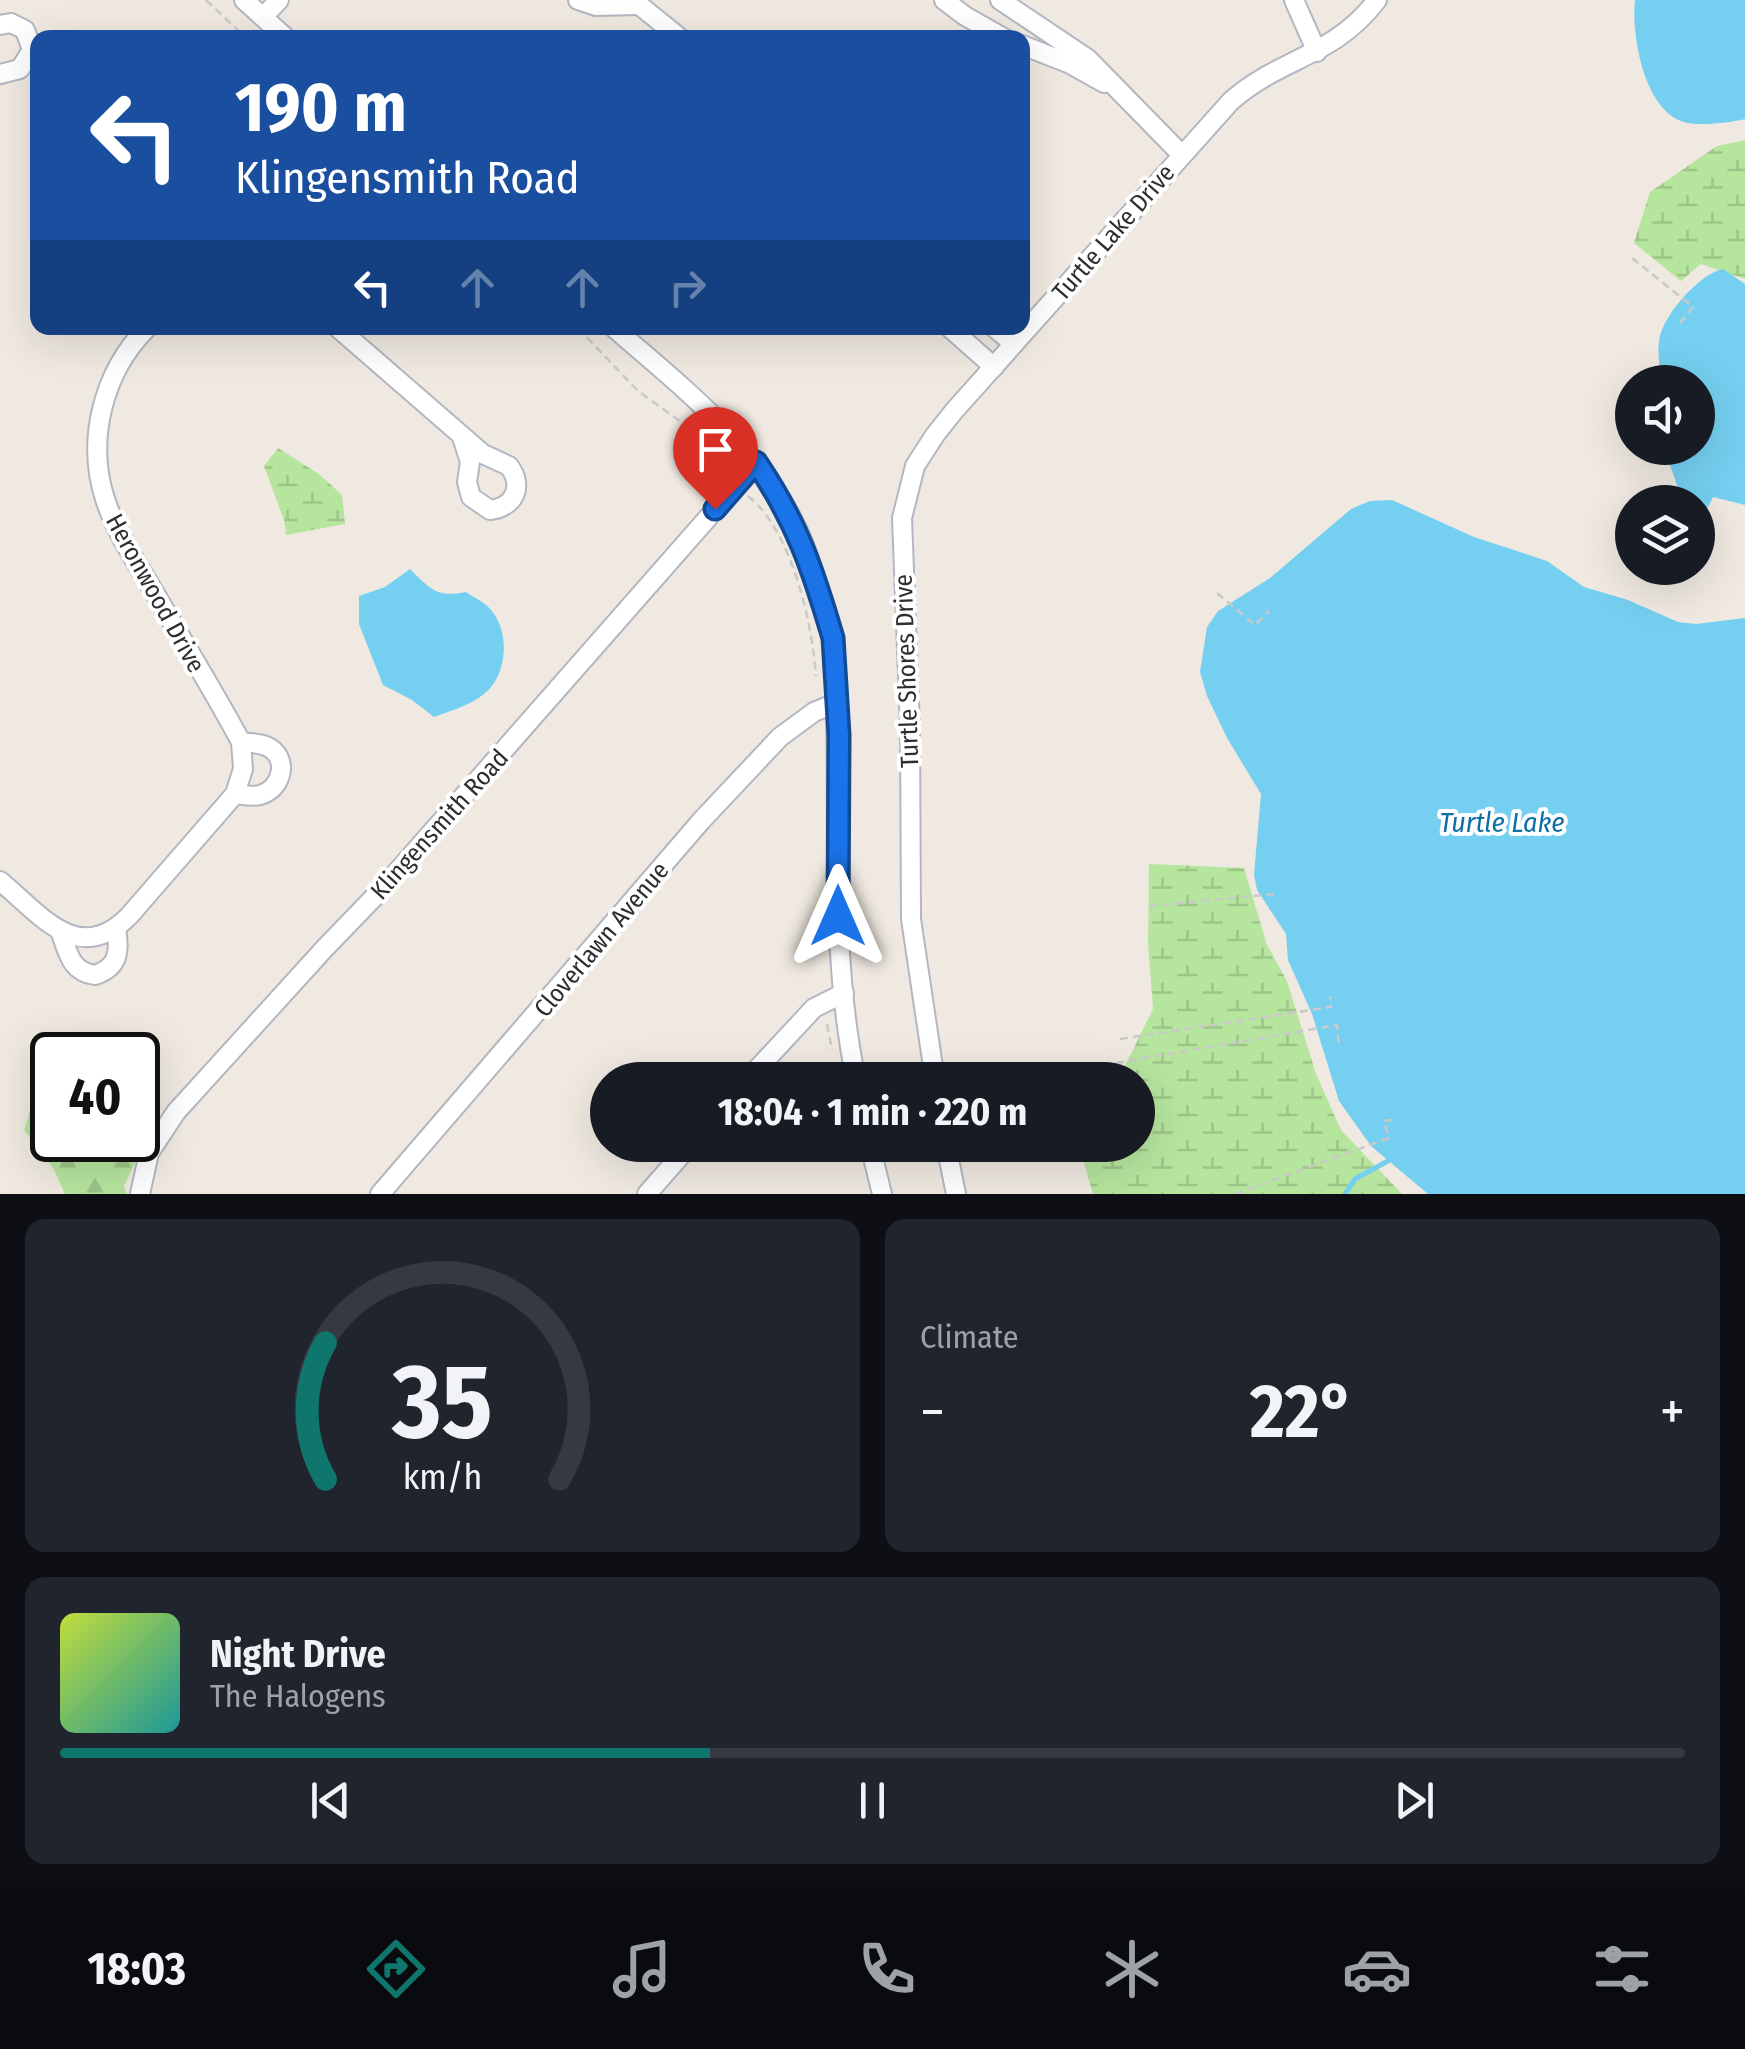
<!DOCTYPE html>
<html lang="en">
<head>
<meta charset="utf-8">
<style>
	body { margin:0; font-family:"Fira Sans Condensed",sans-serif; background:#20242c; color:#f1f3f6; height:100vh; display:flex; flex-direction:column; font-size:38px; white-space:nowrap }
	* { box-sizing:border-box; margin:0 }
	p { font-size:32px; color:#9ea1a6 }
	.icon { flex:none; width:55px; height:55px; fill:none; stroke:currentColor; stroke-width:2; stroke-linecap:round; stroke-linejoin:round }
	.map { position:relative; height:1194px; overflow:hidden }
	.side { display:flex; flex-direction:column; gap:25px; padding:25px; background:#0d0f14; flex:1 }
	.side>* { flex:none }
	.banner { position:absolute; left:30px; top:30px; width:1000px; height:305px; border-radius:20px; box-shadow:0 10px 40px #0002; background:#1a4fa0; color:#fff; overflow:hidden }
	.tools { position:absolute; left:1615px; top:365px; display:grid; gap:20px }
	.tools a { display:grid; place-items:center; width:100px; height:100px; border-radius:50%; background:#171b24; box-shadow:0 10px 40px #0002; font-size:50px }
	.speed { position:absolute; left:30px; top:1032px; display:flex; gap:20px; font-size:50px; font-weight:700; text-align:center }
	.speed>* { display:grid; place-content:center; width:130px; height:130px; border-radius:50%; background:#171b24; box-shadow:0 10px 40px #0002; line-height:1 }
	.speed .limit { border:5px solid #111; border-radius:15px; background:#fff; color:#111 }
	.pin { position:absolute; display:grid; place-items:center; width:85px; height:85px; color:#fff; margin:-102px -42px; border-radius:50% 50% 50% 0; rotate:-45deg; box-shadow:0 0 10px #0007 }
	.pin .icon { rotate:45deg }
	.me { position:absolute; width:110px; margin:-55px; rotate:0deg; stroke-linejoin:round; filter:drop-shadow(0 0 8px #0008) }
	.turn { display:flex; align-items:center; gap:35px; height:210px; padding:0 40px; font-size:45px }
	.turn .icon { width:130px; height:130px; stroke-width:2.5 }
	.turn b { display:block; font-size:70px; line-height:85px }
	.lanes { display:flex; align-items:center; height:95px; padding:0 40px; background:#0003; justify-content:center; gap:50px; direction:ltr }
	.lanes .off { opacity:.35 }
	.big { font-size:75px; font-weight:700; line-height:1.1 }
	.side .tile { flex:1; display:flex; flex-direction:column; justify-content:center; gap:15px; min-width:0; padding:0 35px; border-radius:20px; background:#20242c }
	.side .dial { align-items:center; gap:0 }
	.dial svg { height:260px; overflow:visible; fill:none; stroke:#363941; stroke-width:7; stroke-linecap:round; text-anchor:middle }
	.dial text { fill:#f1f3f6; stroke:none }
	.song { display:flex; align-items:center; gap:30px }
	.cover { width:120px; height:120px; border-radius:15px; background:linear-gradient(135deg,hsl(70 70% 55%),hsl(180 70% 35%)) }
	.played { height:10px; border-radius:5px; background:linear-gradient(90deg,#0f766e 40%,#363941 40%) }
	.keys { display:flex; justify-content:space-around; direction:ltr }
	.heat { display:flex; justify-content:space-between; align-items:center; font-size:55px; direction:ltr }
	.side .tiles { flex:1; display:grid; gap:25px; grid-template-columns:1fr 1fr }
	.tile:last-child { grid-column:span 2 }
	.trip { position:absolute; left:590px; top:1062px; width:565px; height:100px; border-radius:50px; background:#171b24; box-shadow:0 10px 40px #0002; font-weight:700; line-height:100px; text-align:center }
	.dock { display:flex; height:160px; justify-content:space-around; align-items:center; background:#090b0e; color:#9ea1a6 }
	.dock .icon { width:70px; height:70px }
	.dock .on { color:#0f766e }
	.dock b { font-size:45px; color:#f1f3f6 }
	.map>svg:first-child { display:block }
	.forest { fill:url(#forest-firs) }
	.wetland { fill:url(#wetland-marsh) }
	.water { fill:#75cff0 }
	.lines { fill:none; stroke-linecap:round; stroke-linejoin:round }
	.stream { stroke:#75cff0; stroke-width:5 }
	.minor-casing { stroke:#b4b7c1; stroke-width:22 }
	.path { stroke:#c9c9c9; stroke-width:2.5; stroke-dasharray:8 5; stroke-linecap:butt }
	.minor { stroke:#fff; stroke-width:18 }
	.route-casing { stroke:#114b97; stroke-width:25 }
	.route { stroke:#1a73e8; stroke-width:18 }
	.labels { text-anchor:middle; stroke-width:8; stroke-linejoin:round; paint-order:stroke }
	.street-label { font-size:25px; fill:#2e2e2e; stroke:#fff }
	.water-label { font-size:28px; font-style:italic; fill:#0d6fa3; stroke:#fff }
</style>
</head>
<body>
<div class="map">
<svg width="1745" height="1194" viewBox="0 0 1745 1194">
	<defs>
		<pattern id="forest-firs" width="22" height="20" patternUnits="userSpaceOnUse" patternTransform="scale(2.5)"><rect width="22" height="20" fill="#b6e59e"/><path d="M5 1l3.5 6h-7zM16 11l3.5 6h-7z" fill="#9dc588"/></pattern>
		<pattern id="wetland-marsh" width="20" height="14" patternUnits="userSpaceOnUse" patternTransform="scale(2.5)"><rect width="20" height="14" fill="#b6e59e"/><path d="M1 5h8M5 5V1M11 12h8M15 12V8" fill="none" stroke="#9dc588"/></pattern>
	</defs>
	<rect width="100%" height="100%" fill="#efe9e1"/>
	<polygon class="forest" points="36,1092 52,1095 52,1140 132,1140 137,1158 124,1186 127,1194 65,1194 53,1168 24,1130"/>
	<g class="wetland">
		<polygon points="1745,140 1745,279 1701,264 1681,281 1634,243 1650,192 1717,146"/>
		<polygon points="278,448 319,474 342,495 345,524 286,535 284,520 264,466"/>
		<polygon points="1149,864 1244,868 1267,945 1287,981 1316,1074 1341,1130 1402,1194 1093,1194 1079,1145 1138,1145 1138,1080 1118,1080 1153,1009 1148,944"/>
	</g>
	<g class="water">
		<path d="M1635,0H1745V119C1730,123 1695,127 1681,121C1644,107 1631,35 1635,0Z"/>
		<path d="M1723,269L1745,284V505L1713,497L1705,513L1698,502L1678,488L1664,448H1698V382H1659C1661,369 1657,355 1659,341C1662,316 1699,274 1723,269Z"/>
		<polygon points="1392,500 1474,537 1547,561 1584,587 1628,600 1678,622 1696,624 1745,618 1745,1194 1428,1194 1371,1146 1339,1101 1312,1014 1288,960 1286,934 1257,890 1254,875 1261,794 1227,738 1207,696 1200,672 1207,627 1218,611 1270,578 1351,509 1370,501"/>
		<path d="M410,569C430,589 437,598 466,592C475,598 486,603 492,611C508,631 508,666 491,687C478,703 453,710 434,717L412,700L383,685L359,624V596L385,587Z"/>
	</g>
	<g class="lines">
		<polyline class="stream" points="1345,1194 1355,1179 1388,1161"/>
		<g class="minor-casing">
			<g id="minor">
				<polyline points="244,0 286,38"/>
				<polyline points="578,0 596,6 637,5"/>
				<polyline points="633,0 680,38"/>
				<polyline points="944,0 965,16 1004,38"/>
				<polyline points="1000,0 1088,59 1181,154"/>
				<polyline points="1294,0 1317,52"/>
				<polyline points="263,17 279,0"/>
				<polyline points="0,25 11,23 25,30 32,50 20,69 0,74"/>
				<polyline points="1022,45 1068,63 1104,83"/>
				<path d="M338,328L483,454L509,466C524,486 515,507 490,510L471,497L467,482L470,462L462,437"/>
				<path d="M614,328C683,388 761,448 800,535C814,567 823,604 833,638C843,785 826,935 856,1080"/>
				<polyline points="950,328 994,367"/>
				<polyline points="995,328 1014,344"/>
				<path d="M235,794C243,795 252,797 260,795C283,789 290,756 266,746C259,743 249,743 241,742"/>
				<path d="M0,881C41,915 78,967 129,916L235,794L243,769L241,742C216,695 187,648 160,602C141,569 117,536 105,499C86,440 103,372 147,328"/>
				<path d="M61,933C68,953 71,972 95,975C119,967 120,951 116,929"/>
				<polyline points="747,1080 814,1008 844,993"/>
				<path d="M935,1080L911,919L910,727L902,518L915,466L935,435L954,411L1231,101C1279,58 1334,57 1377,0"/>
				<polyline points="870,1145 882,1194"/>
				<polyline points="946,1145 956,1194"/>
				<polyline points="140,1194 149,1153 176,1112 325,948 382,889 756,463"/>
				<polyline points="380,1194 701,821 780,737 814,712 838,702"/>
				<polyline points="647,1194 690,1145"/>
			</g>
		</g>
		<g class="path">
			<polyline points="206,0 246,38"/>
			<polyline points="1632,258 1693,307 1680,323"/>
			<polyline points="578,328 638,391 695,432 724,474"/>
			<path d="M748,496C792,531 812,622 816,676"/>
			<polyline points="1217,593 1255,625 1269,611"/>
			<polyline points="1150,906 1274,894"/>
			<polyline points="827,1024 832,1050"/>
			<polyline points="1120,1039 1331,1007 1330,996"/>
			<polyline points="1116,1063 1337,1025 1339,1046"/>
			<polyline points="1235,1194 1389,1138 1384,1121 1397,1119"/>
		</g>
		<use href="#minor" class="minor"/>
	</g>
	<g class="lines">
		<g class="route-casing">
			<path id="route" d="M715,509L756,462C797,522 813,570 833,638L839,735L838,916"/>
		</g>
		<use href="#route" class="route"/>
	</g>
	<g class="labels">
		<g class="street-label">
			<text transform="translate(1113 232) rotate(-49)" y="9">Turtle Lake Drive</text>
			<text transform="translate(156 593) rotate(61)" y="9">Heronwood Drive</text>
			<text transform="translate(906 671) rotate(-92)" y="9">Turtle Shores Drive</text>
			<text transform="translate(439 824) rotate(-48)" y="9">Klingensmith Road</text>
			<text transform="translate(601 939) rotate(-50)" y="9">Cloverlawn Avenue</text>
		</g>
		<g class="water-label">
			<text x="1502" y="832">Turtle Lake</text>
		</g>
	</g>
</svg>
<div class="tools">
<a><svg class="icon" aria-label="sound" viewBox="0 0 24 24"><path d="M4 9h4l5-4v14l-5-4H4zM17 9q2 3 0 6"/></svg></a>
<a><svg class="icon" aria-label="layers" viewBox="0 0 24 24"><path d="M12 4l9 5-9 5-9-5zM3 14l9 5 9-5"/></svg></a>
</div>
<div class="speed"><div class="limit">40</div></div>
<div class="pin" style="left:715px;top:509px;background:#d93025"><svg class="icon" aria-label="arrive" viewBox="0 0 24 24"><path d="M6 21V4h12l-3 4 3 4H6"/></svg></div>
<svg class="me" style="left:838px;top:916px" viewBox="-20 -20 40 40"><path d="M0-17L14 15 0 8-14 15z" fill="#1a73e8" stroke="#fff" stroke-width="4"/></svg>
<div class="trip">18:04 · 1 min · 220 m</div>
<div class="banner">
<div class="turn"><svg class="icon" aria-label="left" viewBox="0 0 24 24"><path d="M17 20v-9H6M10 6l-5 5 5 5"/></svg><div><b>190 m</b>Klingensmith Road</div></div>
<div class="lanes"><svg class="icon" aria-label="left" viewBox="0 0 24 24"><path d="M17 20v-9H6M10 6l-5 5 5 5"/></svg><svg class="icon off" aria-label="ahead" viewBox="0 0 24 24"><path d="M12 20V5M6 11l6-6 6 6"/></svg><svg class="icon off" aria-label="ahead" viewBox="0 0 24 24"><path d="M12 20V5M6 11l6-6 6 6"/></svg><svg class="icon off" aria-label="right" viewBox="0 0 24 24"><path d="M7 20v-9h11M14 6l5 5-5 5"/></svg></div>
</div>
</div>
<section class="side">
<div class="tiles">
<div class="tile dial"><svg viewBox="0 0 100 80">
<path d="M14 69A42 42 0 1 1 86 69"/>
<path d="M14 69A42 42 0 0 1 14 27" stroke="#0f766e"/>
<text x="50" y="56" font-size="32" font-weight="700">35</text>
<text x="50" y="72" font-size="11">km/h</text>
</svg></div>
<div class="tile"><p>Climate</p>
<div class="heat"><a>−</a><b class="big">22°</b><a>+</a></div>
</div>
<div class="tile">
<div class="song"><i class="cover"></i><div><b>Night Drive</b><p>The Halogens</p></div></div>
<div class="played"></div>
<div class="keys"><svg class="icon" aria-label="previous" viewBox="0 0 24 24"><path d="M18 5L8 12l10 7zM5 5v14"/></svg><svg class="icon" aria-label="pause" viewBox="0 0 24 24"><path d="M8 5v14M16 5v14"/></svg><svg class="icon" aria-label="next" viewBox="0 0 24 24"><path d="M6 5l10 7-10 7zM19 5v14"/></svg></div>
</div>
</div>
</section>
<nav class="dock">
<b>18:03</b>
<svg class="icon on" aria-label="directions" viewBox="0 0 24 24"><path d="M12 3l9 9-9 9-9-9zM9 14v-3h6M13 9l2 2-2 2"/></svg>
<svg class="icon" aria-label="music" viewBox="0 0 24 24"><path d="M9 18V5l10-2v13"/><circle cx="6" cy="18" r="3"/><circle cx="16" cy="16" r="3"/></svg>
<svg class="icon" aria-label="phone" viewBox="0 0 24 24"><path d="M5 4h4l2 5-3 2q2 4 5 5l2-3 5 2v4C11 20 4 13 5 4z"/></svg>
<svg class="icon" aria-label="climate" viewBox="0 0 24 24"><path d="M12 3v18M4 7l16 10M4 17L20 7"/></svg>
<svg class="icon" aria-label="car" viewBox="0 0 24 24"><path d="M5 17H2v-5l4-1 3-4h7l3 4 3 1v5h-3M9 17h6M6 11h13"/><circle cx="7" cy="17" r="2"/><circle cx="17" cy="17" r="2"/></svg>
<svg class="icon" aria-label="filters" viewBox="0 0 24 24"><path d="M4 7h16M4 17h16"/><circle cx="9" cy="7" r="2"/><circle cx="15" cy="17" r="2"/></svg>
</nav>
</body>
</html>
